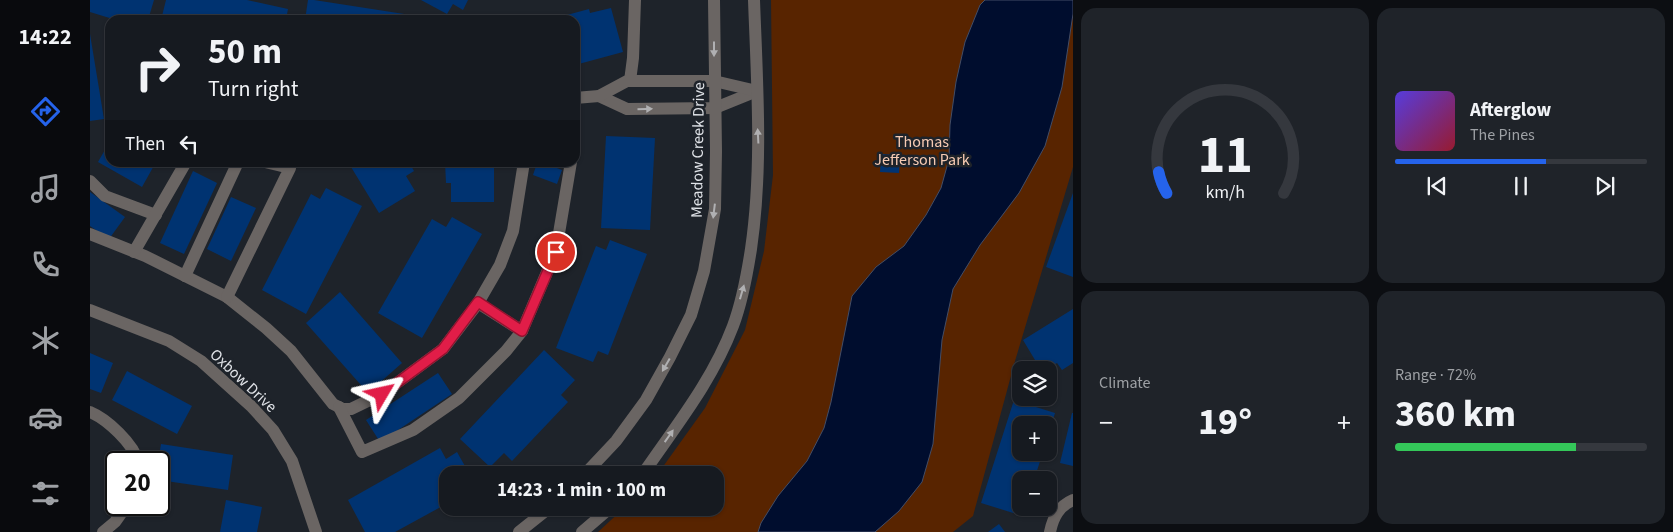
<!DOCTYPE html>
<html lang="en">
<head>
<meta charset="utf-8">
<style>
	body { margin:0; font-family:"Source Sans 3",sans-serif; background:#1f2329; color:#f1f3f6; height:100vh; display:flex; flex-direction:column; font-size:19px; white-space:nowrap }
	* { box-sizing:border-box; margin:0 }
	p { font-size:16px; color:#9ea1a5 }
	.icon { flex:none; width:28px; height:28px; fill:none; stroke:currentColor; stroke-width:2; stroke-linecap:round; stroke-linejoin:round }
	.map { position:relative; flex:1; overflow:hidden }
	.side { display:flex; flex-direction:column; gap:8px; padding:8px; background:#0c0e12; width:600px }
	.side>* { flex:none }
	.top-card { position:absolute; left:15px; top:15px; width:475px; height:152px; border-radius:15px; box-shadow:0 1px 4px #0004,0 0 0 1px #35383e; background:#161a20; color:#f1f3f6; overflow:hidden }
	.fabs { position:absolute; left:922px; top:361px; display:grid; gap:10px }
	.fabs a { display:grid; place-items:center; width:45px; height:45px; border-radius:10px; background:#161a20; box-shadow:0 1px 4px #0004,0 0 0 1px #35383e; font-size:25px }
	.speed { position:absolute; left:15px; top:451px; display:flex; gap:10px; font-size:25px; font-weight:700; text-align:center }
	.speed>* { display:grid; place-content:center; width:65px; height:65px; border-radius:50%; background:#161a20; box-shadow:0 1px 4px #0004,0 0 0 1px #35383e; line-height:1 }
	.speed .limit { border:2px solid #111; border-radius:8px; background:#fff; color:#111 }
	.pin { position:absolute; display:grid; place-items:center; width:42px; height:42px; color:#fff; margin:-21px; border:2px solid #fff; border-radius:50%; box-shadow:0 1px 5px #0007 }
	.me { position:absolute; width:55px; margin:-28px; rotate:54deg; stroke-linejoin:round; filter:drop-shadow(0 0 4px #0008) }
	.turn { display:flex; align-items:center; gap:18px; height:105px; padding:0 20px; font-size:22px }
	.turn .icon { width:65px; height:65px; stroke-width:2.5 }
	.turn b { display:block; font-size:35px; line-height:42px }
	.then { display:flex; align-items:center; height:48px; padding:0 20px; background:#0003; gap:10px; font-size:19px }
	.big { font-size:38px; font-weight:700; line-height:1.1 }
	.side .widget { flex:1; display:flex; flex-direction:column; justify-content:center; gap:8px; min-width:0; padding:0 18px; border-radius:15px; background:#1f2329 }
	.side .dial { align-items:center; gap:0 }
	.dial svg { height:130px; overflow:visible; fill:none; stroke:#35383e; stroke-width:7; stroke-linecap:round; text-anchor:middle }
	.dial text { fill:#f1f3f6; stroke:none }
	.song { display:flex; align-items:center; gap:15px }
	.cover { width:60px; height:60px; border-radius:8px; background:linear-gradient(135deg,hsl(250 70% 55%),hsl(350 70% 35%)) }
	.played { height:5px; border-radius:2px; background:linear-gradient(90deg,#2563eb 60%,#35383e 60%) }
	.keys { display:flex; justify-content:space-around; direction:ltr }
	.heat { display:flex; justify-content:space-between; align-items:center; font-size:28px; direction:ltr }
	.charge { height:8px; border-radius:4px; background:linear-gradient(90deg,#34c759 72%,#35383e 0) }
	.side .tiles { flex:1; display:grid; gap:8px; grid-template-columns:repeat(2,1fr) }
	.trip { position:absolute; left:349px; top:466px; width:285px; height:50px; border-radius:15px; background:#161a20; box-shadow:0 1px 4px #0004,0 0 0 1px #35383e; font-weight:700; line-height:50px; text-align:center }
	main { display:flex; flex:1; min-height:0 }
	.tab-bar { display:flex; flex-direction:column; width:90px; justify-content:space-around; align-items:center; background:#090a0d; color:#9ea1a5 }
	.tab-bar .icon { width:35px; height:35px }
	.tab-bar .active { color:#2563eb }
	.tab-bar b { font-size:22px; color:#f1f3f6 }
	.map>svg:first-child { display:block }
	.green { fill:#582400 }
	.water { fill:#000d2e; stroke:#434d66 }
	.building { fill:#003371 }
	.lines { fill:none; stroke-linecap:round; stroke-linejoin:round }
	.minor { stroke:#6a6563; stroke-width:12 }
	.oneway { fill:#b0b0b2 }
	.route-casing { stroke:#92132f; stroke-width:12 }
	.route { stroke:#e11d48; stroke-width:9 }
	.labels { text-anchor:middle; stroke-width:5; stroke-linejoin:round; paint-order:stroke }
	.park-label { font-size:16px; fill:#f7cbb3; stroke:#1e232a }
	.street-label { font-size:16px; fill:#dfe2e7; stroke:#1e232a }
</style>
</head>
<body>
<main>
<nav class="tab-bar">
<b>14:22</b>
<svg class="icon active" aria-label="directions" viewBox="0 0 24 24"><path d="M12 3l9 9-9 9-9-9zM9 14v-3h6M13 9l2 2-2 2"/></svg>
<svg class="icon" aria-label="music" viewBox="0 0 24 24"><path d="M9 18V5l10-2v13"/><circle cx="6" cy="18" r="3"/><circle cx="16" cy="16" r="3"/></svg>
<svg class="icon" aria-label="phone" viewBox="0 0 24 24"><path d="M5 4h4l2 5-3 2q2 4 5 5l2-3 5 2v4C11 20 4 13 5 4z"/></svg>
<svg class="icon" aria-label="climate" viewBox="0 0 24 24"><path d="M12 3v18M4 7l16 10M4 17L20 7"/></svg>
<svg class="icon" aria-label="car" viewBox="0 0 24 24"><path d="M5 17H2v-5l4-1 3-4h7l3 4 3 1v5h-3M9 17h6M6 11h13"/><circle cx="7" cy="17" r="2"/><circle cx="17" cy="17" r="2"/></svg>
<svg class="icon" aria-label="filters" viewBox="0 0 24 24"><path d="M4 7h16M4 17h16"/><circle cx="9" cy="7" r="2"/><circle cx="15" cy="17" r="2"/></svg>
</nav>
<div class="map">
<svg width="983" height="532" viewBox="0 0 983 532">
	<rect width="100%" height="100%" fill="#1e232a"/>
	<polygon class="green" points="681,0 983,0 983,167 925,361 883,516 863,532 508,532 534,508 625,508 625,475 567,475 615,408 655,330 674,251 683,175"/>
	<polygon class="water" points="895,0 983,0 983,14 972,87 955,146 929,193 890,245 863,289 852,340 843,444 832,482 809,511 785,532 668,532 671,523 688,496 717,461 734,428 741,402 762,296 786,267 814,246 836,215 851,188 859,159 860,125 866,82 875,42 890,5"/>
	<g class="building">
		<polygon points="0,0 64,0 58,20 26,20 0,12"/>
		<polygon points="76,0 157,0 198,9 196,20 71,20"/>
		<polygon points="218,0 224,0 340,18 340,20 215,20"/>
		<polygon points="331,0 378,0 373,10 363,4 357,14"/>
		<polygon points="521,8 533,52 485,65 485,20 462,19 499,9 500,13"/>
		<polygon points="0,34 14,119 0,121"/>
		<polygon points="516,136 565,138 560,230 511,228"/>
		<polygon points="20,141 20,162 66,162 52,187 8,162"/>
		<polygon points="791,154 810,155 809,173 790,172"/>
		<polygon points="258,162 319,162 324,171 316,176 325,191 289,213"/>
		<polygon points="355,162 404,162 404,202 361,202 361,183 356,183"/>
		<polygon points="447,163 454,165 454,163 472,170 467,184 443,175"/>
		<polygon points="103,171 127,183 94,254 70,243"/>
		<polygon points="236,188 272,206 216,314 172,290 221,194 230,199"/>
		<polygon points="0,192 35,217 19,239 0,226"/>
		<polygon points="983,193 983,277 956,267"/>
		<polygon points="141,197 166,208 141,261 117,249"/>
		<polygon points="362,217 392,234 332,338 288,313 342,219 356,227"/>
		<polygon points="520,240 557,254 518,355 508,351 503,362 466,348 506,246 516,250"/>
		<polygon points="250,292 312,363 278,393 216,323"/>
		<polygon points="983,309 983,363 972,370 967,363 955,370 951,370 933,340"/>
		<polygon points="454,350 485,380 471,395 478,402 422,461 414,453 400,467 370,439"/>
		<polygon points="0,353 23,363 11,393 0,389"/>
		<polygon points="37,371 102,406 87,434 22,400"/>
		<polygon points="348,373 362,394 290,442 276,420"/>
		<polygon points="924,400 965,413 959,433 959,425 931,425 931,452 953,452 944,480 931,480 931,508 936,508 933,516 891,503"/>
		<polygon points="982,413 983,413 983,466 970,463"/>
		<polygon points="71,444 143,455 138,490 69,480 68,462"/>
		<polygon points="350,448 356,459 367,452 380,475 358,475 358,503 305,532 275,532 258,500"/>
		<polygon points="136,500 172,507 167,532 130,532"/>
		<polygon points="909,524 915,532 898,532"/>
	</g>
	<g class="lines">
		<g class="minor">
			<polyline points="540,81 543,58 545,0"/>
			<polyline points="509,96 537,109 625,108 667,91"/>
			<polyline points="485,98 509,96 537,81 624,81 667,91"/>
			<polyline points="0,181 15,196 66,215"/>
			<polyline points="0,234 55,256 137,297 176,328 201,351 243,404 253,409 261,409 292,394 353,349 388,303 410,265 423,231 434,162"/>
			<polyline points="44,252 96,162"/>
			<polyline points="95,276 148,162"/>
			<polyline points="137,297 200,168 175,162"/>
			<polyline points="388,303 432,331"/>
			<polyline points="0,310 79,341 111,361 161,406 183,430 202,461 226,532"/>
			<polyline points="249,407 272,452 323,430 369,398 416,351 432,331 466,251 481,162"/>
			<path d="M0,412C17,419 44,444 48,462"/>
			<polyline points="494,475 526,441 556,400 580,357 601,315 614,271 625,209 626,151 624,0"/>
			<path d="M551,475L557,468C588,423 623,379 643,326C652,302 657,275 661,249C673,167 667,83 664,0"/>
			<polyline points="13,532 25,522 37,505"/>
			<polyline points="429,532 459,508"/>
			<polyline points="492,532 520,508"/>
			<path d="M960,532C963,517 969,506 983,500"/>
		</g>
	</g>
	<defs><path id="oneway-solid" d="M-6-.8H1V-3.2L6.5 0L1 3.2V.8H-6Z" transform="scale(1.25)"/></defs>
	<g class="oneway">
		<use href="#oneway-solid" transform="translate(624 49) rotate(90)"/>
		<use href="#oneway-solid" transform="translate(555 109) rotate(-1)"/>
		<use href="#oneway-solid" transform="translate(668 136) rotate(-93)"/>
		<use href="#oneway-solid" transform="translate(624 211) rotate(97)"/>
		<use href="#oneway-solid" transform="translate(652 292) rotate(-74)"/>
		<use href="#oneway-solid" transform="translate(576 365) rotate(120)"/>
		<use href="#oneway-solid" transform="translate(579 436) rotate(-55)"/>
	</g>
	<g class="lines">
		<g class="route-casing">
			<polyline id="route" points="292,394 353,349 388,302 432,331 466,252"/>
		</g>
		<use href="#route" class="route"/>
	</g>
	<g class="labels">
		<g class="park-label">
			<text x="832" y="147">Thomas<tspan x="832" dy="18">Jefferson Park</tspan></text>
		</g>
		<g class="street-label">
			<text transform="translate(607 150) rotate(-89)" y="6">Meadow Creek Drive</text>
			<text transform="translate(154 380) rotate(43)" y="6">Oxbow Drive</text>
		</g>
	</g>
</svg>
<div class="fabs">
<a><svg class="icon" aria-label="layers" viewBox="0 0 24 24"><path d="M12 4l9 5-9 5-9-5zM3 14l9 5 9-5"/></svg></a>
<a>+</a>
<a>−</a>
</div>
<div class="speed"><div class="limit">20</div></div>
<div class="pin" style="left:466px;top:252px;background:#d93025"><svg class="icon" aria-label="arrive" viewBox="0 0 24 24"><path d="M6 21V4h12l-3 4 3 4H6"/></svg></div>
<svg class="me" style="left:292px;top:394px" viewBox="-20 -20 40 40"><path d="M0-17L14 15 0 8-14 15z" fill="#e11d48" stroke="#fff" stroke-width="4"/></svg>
<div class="trip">14:23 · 1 min · 100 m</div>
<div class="top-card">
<div class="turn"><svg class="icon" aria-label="right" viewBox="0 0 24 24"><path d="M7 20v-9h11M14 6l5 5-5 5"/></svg><div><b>50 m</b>Turn right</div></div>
<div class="then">Then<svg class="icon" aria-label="left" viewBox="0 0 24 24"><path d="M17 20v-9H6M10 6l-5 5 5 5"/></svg></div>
</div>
</div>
<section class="side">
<div class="tiles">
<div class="widget dial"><svg viewBox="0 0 100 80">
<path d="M14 69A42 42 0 1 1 86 69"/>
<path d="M14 69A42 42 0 0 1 9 56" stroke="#2563eb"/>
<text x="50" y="56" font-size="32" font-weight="700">11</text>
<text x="50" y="72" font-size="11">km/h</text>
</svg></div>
<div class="widget">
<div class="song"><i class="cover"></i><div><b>Afterglow</b><p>The Pines</p></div></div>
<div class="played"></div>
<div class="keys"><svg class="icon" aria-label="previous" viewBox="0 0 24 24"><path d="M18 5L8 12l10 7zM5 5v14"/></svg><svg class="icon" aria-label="pause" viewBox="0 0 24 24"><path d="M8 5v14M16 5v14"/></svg><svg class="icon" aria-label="next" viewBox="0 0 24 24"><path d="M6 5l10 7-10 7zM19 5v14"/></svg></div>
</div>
<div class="widget"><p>Climate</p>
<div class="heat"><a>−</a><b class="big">19°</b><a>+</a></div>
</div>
<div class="widget"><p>Range · 72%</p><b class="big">360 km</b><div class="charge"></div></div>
</div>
</section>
</main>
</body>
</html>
